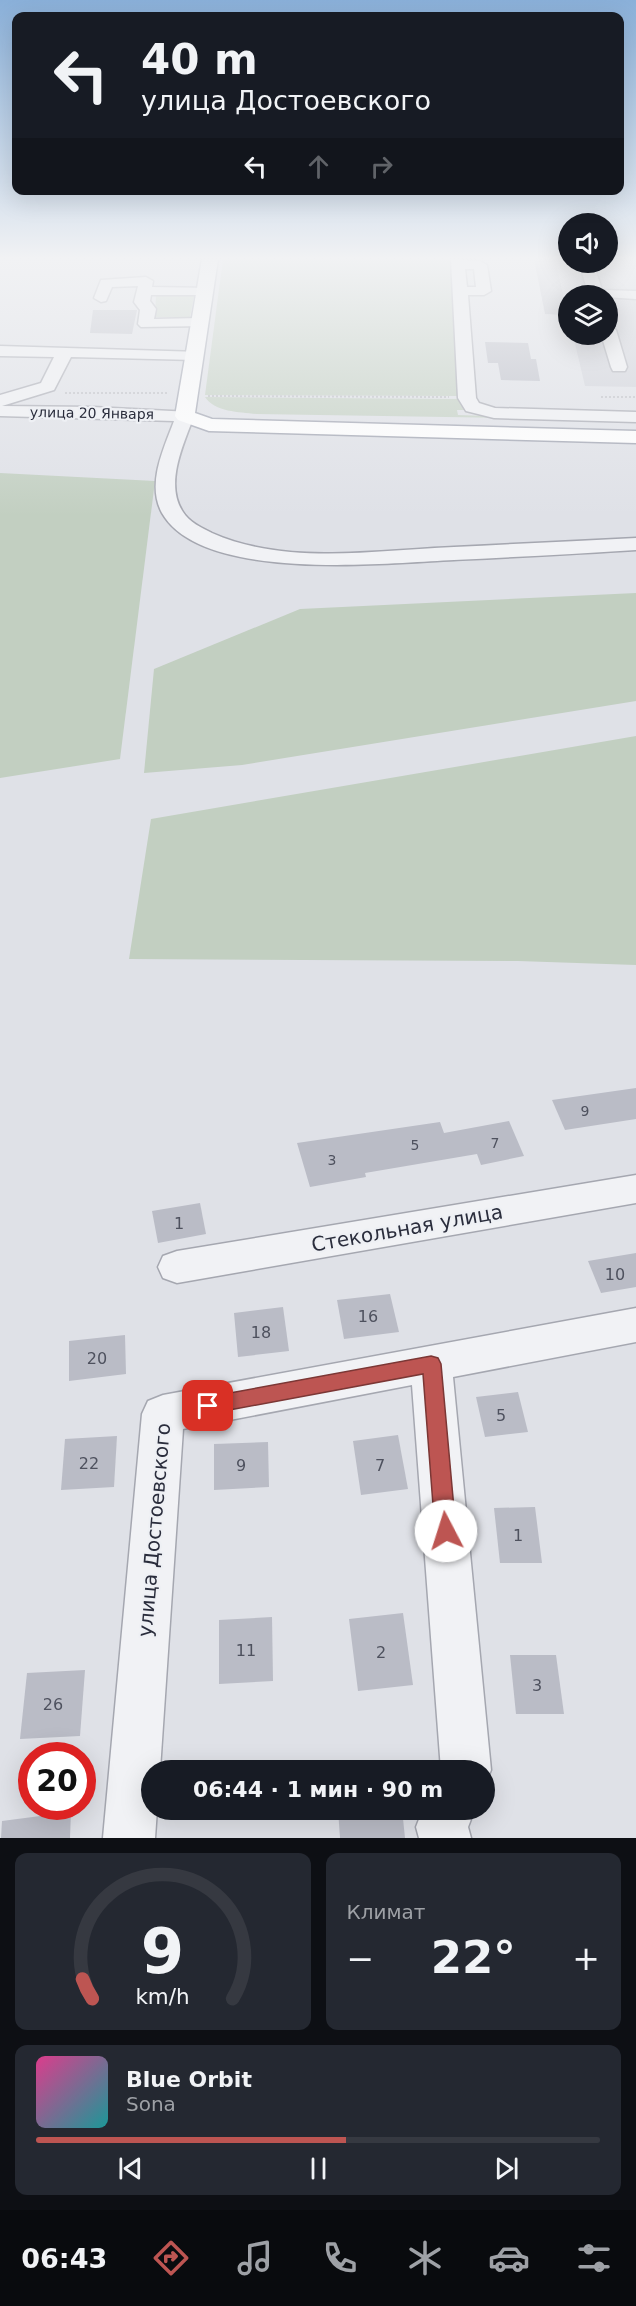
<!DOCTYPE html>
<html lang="ru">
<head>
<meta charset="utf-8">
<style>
	body { margin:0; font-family:"DejaVu Sans",sans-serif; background:#242831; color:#f1f3f6; height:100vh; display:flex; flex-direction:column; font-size:22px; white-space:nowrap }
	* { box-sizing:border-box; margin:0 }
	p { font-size:20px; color:#9ea1a6 }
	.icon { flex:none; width:33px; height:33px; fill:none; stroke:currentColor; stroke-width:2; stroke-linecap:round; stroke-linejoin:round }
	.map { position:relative; height:1838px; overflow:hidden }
	.sheet { display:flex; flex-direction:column; gap:15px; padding:15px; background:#0d0f14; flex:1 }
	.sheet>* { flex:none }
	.hud { position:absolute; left:12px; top:12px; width:612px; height:183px; border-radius:12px; box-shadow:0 6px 24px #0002; background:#171b24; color:#f1f3f6; overflow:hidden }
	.tools { position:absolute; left:558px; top:213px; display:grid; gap:12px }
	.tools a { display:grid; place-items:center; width:60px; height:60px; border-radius:50%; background:#171b24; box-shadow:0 6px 24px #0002; font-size:30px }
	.speed { position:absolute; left:18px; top:1742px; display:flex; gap:12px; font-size:30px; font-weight:700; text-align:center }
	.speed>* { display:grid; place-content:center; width:78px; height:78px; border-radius:50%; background:#171b24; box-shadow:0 6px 24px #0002; line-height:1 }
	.speed .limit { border:9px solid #d22; background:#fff; color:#111 }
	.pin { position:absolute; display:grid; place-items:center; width:51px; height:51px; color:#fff; margin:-26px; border-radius:12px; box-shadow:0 3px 9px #0006 }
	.me { position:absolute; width:66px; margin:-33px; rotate:355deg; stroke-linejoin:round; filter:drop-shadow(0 0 4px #0008) }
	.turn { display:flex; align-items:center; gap:21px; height:126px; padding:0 30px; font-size:27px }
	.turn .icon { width:78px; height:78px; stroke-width:2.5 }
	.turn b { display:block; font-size:42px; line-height:51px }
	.lanes { display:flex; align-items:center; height:57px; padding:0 30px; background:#0003; justify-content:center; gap:30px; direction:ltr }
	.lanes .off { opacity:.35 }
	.big { font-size:45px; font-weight:700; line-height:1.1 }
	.sheet .tile { flex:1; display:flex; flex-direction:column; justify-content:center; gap:9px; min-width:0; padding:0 21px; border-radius:12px; background:#242831 }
	.sheet .dial { align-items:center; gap:0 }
	.dial svg { height:156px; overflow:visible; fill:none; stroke:#363941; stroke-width:7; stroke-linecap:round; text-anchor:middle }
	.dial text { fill:#f1f3f6; stroke:none }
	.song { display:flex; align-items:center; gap:18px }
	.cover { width:72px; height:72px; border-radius:9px; background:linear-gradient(135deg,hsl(330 70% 55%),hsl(180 70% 35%)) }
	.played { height:6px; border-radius:3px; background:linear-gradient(90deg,#bd5552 55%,#363941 55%) }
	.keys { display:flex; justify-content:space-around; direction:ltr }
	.heat { display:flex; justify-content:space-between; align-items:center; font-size:33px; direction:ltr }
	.sheet .tiles { flex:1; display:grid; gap:15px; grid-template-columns:1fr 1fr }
	.tile:last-child { grid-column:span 2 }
	.trip { position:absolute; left:141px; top:1760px; width:354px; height:60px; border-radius:30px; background:#171b24; box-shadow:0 6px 24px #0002; font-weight:700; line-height:60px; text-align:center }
	.menu { display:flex; height:96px; justify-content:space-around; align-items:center; background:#090b0e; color:#9ea1a6 }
	.menu .icon { width:42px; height:42px }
	.menu .current { color:#bd5552 }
	.menu b { font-size:27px; color:#f1f3f6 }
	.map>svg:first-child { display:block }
	.built { fill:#ced0d8 }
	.green { fill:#c2cfc1 }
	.building { fill:#babcc6 }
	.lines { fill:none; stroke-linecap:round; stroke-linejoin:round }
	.minor-casing { stroke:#a5a7b0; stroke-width:3 }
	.major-casing { stroke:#a0a4b1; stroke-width:3 }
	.path { stroke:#bdbfc5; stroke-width:2; stroke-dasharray:2 2; stroke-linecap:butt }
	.minor { fill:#f1f2f5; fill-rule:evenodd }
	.major { fill:#fff; fill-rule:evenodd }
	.route { fill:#bd5552; stroke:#7b3735; stroke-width:1.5 }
	.labels { text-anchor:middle; stroke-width:4.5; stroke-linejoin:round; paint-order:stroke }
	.far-street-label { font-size:14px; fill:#2a2d3c; stroke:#eef0f4 }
	.number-label { font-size:14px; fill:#4e515e }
	.near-number-label { font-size:16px; fill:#4e515e }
	.near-street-label { font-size:20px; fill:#2a2d3c; stroke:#eef0f4 }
</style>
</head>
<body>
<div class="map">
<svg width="636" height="1838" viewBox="0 0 636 1838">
	<rect width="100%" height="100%" fill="#dfe1e7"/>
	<polygon class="built" points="555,259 568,259 568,262 608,262 608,259 636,259 636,387 585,386 573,335 608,334 608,296 568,296 568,316"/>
	<g class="green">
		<polygon points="223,259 451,259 461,396 205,395"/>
		<polygon points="195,292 190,317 155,317 156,294"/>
		<path d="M205,397L461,399L465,410H457L458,415L569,419L256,414C239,412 215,412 205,397Z"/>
		<polygon points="0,473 155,481 120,759 0,778"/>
		<polygon points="636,593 636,701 242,765 144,773 154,669 300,609"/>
		<polygon points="636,736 636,965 518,961 129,959 151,819"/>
	</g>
	<g class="building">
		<polygon points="534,259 555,259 568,315 545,314"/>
		<polygon points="93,310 137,310 132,334 90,333"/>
		<polygon points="485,342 528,343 531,359 536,359 540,381 501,380 498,363 488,363"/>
		<polygon points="636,1088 636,1119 565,1130 552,1100"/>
		<polygon points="509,1121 524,1156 481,1165 477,1154 365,1173 366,1177 310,1187 297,1143 440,1122 444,1133"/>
		<polygon points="200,1203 206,1234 158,1243 152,1211"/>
		<polygon points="636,1253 636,1287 601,1293 588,1261"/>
		<polygon points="390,1294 399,1332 344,1339 337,1300"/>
		<polygon points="283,1307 289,1351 238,1357 234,1313"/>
		<polygon points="125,1335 126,1374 69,1381 69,1341"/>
		<polygon points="518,1392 528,1432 485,1437 476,1397"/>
		<polygon points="398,1435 408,1489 361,1495 353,1441"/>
		<polygon points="117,1436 114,1487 61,1490 65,1439"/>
		<polygon points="268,1442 269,1487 214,1490 214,1444"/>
		<polygon points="535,1507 542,1563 500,1563 494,1508"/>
		<polygon points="403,1613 413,1685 358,1691 349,1619"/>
		<polygon points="272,1617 273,1681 219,1684 219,1620"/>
		<polygon points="510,1655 556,1655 564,1714 516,1714"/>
		<polygon points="85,1670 80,1736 20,1739 27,1673"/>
		<polygon points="338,1809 402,1809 405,1838 340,1838"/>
		<polygon points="71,1812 70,1838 1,1838 2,1821"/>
	</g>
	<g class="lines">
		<g class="minor-casing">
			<g id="minor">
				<path d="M451,259L480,261L487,265L491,291L484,295H468L476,398L479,403L495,408L636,412V422L494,418L466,411L458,398ZM465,269H474L476,287H467Z"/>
				<polygon points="579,262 593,262 602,290 636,291 636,299 589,296"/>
				<polygon points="146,277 153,281 152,287 210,288 212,291 210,294 205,295 151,295 150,301 156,309 154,319 200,318 205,320 208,323 205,326 141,327 138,324 140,310 134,302 138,286 112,287 106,301 101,302 94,298 101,280"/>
				<polygon points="608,325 616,330 627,367 625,371 613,371 611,367 601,334 608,334"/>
				<path d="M0,346L201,352L203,355L195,360L71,357L54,390L2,406L93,407L191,412L194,416C184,443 164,484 183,512C189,522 202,528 212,533C287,566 375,550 454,547C515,544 575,541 636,538V550C575,554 514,557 454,560C385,563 202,583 162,513C146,484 164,448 174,421L0,416V395L41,383L54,357L0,356Z"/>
				<polygon points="636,1175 636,1203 177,1283 163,1278 158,1267 163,1256 177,1251"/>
				<polygon points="636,1308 636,1342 453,1377 491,1770 484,1787 484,1770 441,1770 412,1385 183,1429 160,1770 152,1770 152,1809 157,1809 155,1838 103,1838 142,1414 148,1401 163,1395"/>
				<polygon points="423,1809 475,1809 468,1827 471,1838 419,1838 416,1827"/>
			</g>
		</g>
		<g class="major-casing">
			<polygon id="major" points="202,259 218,259 195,413 212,419 636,431 636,443 209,431 178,420 175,416"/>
		</g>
		<g class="path">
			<polyline points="65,393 168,393"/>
			<polyline points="208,396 449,397"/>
			<polyline points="601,397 636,397"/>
		</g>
		<use href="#minor" class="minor"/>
		<use href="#major" class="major"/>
	</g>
	<linearGradient id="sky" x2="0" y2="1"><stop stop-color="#8ab0d9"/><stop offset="0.5" stop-color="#f1f2f4"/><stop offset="1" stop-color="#f1f2f4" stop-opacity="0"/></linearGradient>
	<rect width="636" height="516" fill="url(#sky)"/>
	<polygon class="route" points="431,1356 438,1358 441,1364 456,1531 453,1538 446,1541 438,1538 435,1531 423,1374 208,1414 201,1412 198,1406 201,1400 208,1397"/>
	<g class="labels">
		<g class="far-street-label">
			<text transform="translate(92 413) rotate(1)" y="5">улица 20 Января</text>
		</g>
		<g class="number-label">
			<text x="585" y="1116">9</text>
			<text x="495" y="1148">7</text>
			<text x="415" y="1150">5</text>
			<text x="332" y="1165">3</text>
		</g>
		<g class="near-number-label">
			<text x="179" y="1229">1</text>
			<text x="615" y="1280">10</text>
			<text x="368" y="1322">16</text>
			<text x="261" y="1338">18</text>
			<text x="97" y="1364">20</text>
			<text x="501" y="1421">5</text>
			<text x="89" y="1469">22</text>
			<text x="241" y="1471">9</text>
			<text x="380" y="1471">7</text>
			<text x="518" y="1541">1</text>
			<text x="246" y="1656">11</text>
			<text x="381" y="1658">2</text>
			<text x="537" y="1691">3</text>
			<text x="53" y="1710">26</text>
		</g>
		<g class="near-street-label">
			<text transform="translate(407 1228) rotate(-10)" y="7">Стекольная улица</text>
			<text transform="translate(154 1530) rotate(-85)" y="7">улица Достоевского</text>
		</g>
	</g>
</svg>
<div class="tools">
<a><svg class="icon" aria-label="sound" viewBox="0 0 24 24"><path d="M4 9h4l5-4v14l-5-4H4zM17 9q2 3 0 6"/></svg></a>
<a><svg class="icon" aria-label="layers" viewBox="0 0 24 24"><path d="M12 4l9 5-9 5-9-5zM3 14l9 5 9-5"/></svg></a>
</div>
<div class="speed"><div class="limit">20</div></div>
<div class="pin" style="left:208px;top:1406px;background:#d93025"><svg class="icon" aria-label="arrive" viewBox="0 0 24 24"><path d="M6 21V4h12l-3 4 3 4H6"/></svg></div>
<svg class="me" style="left:446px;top:1531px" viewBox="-20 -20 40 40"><circle r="19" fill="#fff"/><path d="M0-13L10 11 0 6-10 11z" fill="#bd5552"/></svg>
<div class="trip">06:44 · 1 мин · 90 m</div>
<div class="hud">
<div class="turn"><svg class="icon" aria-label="left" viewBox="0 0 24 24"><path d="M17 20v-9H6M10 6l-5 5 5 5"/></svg><div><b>40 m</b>улица Достоевского</div></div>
<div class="lanes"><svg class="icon" aria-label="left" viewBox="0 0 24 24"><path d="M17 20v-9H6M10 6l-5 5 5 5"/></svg><svg class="icon off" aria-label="ahead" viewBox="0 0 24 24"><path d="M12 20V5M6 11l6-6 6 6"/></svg><svg class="icon off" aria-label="right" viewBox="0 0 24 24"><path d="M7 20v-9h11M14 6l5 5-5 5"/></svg></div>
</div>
</div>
<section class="sheet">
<div class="tiles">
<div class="tile dial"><svg viewBox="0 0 100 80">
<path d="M14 69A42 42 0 1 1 86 69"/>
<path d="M14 69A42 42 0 0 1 9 59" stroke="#bd5552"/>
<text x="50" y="56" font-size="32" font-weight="700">9</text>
<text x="50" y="72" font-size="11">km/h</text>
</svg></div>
<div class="tile"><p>Климат</p>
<div class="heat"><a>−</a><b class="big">22°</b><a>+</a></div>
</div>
<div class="tile">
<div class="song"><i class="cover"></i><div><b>Blue Orbit</b><p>Sona</p></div></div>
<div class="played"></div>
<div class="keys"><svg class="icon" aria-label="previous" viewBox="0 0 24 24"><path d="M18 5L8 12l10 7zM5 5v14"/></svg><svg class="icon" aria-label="pause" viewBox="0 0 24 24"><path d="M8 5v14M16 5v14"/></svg><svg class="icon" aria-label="next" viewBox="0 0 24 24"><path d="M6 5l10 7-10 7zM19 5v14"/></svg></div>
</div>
</div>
</section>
<nav class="menu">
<b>06:43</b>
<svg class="icon current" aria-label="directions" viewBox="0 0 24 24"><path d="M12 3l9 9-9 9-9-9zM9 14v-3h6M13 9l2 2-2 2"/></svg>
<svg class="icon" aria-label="music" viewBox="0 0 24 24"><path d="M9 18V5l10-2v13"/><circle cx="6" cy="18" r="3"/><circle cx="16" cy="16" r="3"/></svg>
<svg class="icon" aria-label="phone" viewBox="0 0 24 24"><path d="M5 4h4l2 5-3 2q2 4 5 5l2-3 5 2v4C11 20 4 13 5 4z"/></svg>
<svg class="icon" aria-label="climate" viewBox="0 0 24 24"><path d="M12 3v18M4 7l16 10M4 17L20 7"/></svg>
<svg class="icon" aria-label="car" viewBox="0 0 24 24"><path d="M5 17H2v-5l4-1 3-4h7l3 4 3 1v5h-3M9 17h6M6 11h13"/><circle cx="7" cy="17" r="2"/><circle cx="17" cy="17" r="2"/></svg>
<svg class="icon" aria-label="filters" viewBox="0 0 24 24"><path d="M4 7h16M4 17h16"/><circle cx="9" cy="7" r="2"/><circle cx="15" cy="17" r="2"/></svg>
</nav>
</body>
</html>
